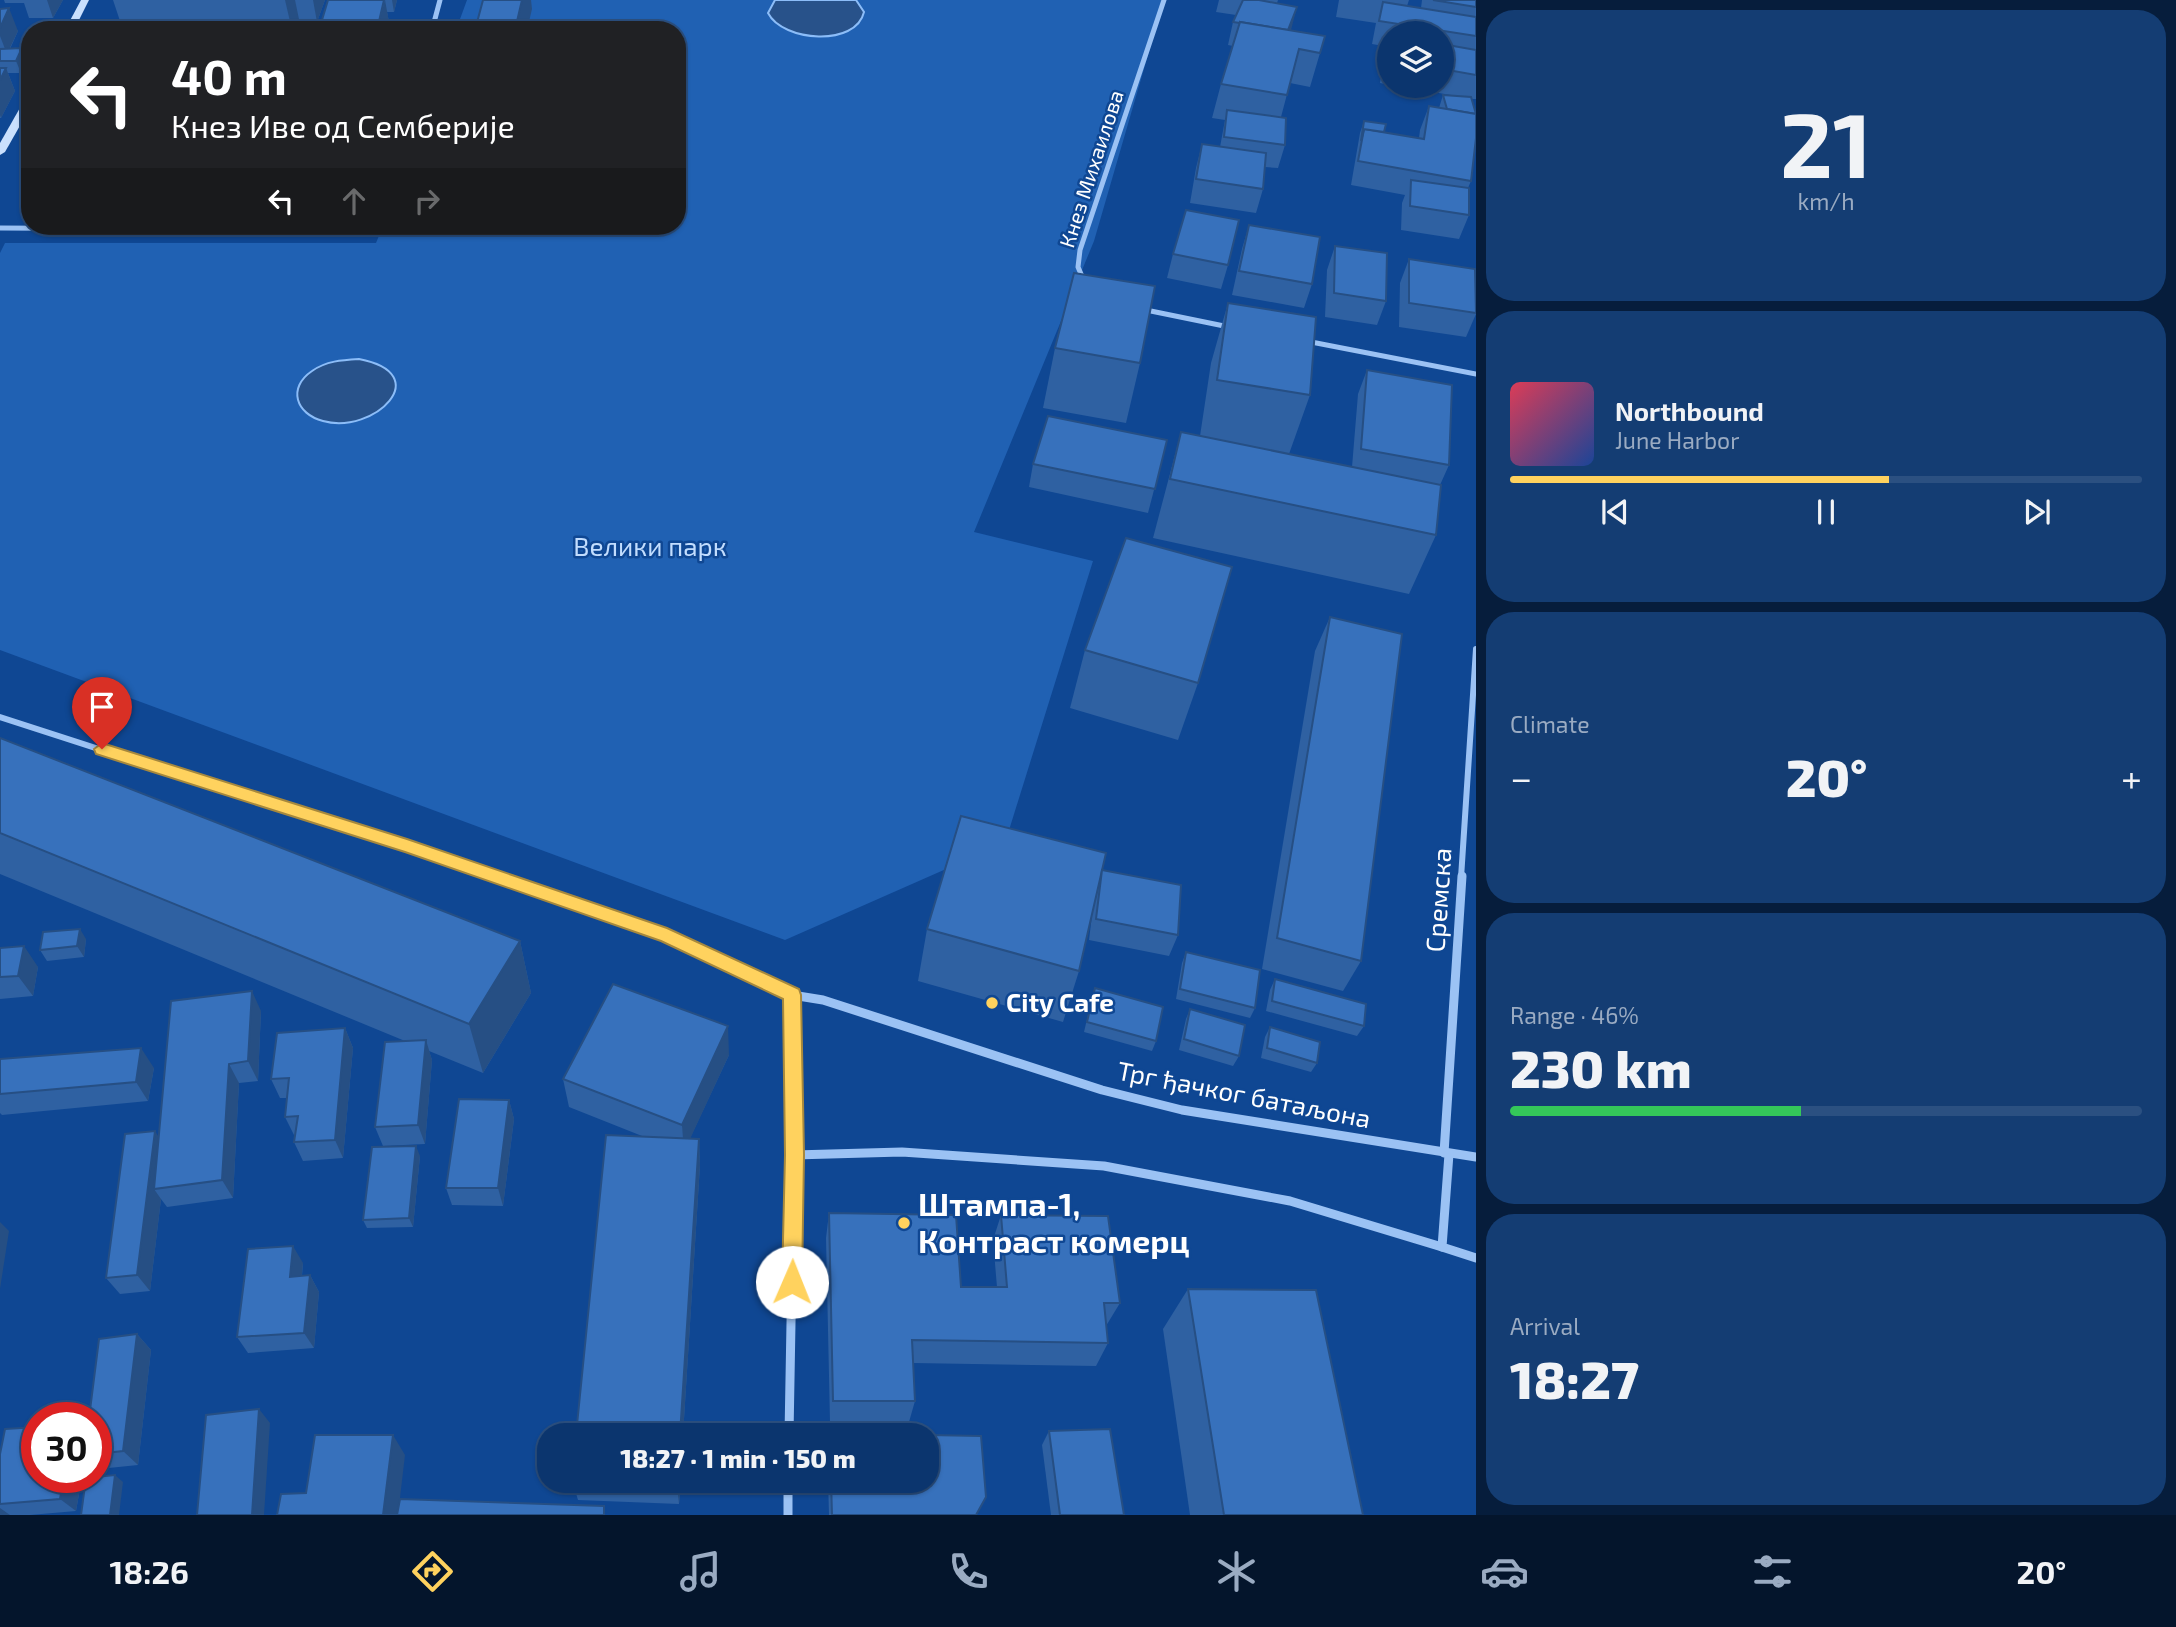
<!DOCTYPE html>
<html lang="en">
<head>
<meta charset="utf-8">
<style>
	body { margin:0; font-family:"Exo 2",sans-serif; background:#143d73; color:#f1f3f6; height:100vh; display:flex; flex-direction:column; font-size:26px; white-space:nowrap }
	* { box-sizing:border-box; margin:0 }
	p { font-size:23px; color:#9aabc2 }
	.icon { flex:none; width:38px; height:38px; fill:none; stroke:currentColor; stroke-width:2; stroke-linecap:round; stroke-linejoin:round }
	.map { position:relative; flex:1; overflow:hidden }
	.sheet { display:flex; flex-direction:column; gap:10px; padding:10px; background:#061d3c; width:700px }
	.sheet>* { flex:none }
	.guide { position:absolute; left:21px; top:21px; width:665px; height:214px; border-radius:28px; box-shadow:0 2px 5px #0004,0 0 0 2px #2b5081; background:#202124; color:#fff; overflow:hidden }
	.buttons { position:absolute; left:1377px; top:21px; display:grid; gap:14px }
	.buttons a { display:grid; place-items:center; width:77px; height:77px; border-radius:50%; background:#0b356e; box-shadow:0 2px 5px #0004,0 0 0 2px #2b5081; font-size:35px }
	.speed { position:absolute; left:21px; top:1402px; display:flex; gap:14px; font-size:35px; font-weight:700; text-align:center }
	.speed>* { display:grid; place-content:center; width:91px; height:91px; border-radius:50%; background:#0b356e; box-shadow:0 2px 5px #0004,0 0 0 2px #2b5081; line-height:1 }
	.speed .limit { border:10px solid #d22; background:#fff; color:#111 }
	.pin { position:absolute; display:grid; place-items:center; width:60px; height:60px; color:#fff; margin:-72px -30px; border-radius:50% 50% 50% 0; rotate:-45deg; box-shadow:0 0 7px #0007 }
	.pin .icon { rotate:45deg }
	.me { position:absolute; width:77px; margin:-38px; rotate:1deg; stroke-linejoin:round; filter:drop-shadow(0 0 5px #0008) }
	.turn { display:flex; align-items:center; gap:24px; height:147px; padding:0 35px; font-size:32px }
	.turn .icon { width:91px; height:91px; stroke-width:2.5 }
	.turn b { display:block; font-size:49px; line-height:60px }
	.lanes { display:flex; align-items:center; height:66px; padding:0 35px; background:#0003; justify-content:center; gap:35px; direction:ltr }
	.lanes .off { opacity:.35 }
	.big { font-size:52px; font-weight:800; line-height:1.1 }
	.sheet .widget { flex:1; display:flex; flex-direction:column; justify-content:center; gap:10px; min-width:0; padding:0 24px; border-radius:28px; background:#143d73 }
	.sheet .dial { align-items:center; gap:0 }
	.dial b { font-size:91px; line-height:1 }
	.song { display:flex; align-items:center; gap:21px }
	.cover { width:84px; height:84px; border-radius:10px; background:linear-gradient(135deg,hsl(350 70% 55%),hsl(220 70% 35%)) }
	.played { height:7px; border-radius:4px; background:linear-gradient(90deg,#ffd25e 60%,#2b5081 60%) }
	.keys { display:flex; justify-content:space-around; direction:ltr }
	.heat { display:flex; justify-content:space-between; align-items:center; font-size:38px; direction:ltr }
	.charge { height:10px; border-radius:5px; background:linear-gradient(90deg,#34c759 46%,#2b5081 0) }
	.trip { position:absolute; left:537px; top:1423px; width:402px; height:70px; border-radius:28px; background:#0b356e; box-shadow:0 2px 5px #0004,0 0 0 2px #2b5081; font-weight:800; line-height:70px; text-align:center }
	.menu { display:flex; height:112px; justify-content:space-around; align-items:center; background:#04152c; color:#9aabc2 }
	.menu .icon { width:49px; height:49px }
	.menu .active { color:#ffd25e }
	.menu b { font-size:32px; color:#f1f3f6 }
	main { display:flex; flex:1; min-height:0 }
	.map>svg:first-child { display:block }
	.green { fill:#2061b3 }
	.water { fill:#28528a; stroke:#8cbdf8; stroke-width:2 }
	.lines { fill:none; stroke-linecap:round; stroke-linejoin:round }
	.minor-far2 { stroke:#9bc2f4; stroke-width:5 }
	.minor-far1 { stroke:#9bc2f4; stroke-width:6 }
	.minor { stroke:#9bc2f4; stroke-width:9 }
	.secondary { fill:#cae0fd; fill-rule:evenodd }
	.wall { fill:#2f61a2 }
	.shaded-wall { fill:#264f84 }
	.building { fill:#3771bc; stroke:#264f84; stroke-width:2 }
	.route { fill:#ffd25e; stroke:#a6883d; stroke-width:2 }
	.poi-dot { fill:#ffd25e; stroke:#0f4793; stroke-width:2.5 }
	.labels { text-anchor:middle; stroke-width:5; stroke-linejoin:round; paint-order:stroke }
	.far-street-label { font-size:21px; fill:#fff; stroke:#0f4793 }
	.park-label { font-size:26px; fill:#c2ddfe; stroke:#0f4793 }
	.street-label { font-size:26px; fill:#fff; stroke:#0f4793 }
	.poi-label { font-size:26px; font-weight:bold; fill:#fff; stroke:#0f4793; text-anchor:start }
	.near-poi-label { font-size:32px; font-weight:bold; fill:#fff; stroke:#0f4793; text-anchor:start }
</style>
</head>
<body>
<main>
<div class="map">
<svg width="1476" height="1515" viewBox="0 0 1476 1515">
	<rect width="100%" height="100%" fill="#0f4793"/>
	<polygon class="green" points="467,0 1164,0 1094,241 974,532 1093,561 1005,843 785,940 0,650 0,253 5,243 376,243 383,226 677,226 677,30 456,30"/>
	<g class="water">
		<path d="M775,0H856L864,12C856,47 783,42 768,13Z"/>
		<path d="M359,359C437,374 374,435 323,421C296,414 287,388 312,371C326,361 342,360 359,359Z"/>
	</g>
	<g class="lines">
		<g class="minor-far2">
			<polyline points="432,30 440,0"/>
			<polyline points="0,228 350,230 374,226"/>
			<polyline points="1084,281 1078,267 1080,250 1164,0"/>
			<polyline points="1141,309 1229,327"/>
			<polyline points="1306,341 1476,374"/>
		</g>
		<g class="minor-far1">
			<polyline points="0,717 497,878"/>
			<polyline points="1461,878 1476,649"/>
		</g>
		<g class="minor">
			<polyline points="492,876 667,936 792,995 823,1000 1102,1090 1182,1110 1476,1157"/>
			<polyline points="1444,1153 1462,876"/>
			<polyline points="1449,1154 1442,1247 1476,1258"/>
			<polyline points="794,1155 902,1152 1104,1166 1290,1201 1442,1247"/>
			<polyline points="789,1435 794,1155 792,995"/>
			<polyline points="788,1480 788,1515"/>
		</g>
		<g class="secondary">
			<polygon points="81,0 89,0 74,30 65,30"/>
			<polygon points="30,96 30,108 5,152 0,155 0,143 25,99"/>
		</g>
	</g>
	<g class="wall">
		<polygon points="4,0 63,0 53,18 29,18 24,3 5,3"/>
		<polygon points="113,0 325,0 317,22 300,22 298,30 123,30"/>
		<polygon points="328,0 397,0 394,12 387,12 389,22 387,30 319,30"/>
		<polygon points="1219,0 1278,0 1277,3 1291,30 1325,36 1310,87 1290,83 1281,117 1285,145 1278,168 1265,167 1263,189 1256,213 1190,203 1196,168 1202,144 1220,147 1225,120 1212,118 1221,84 1233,46 1228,45 1233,22 1236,15 1216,12"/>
		<polygon points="1339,0 1409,0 1407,6 1421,8 1422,0 1476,0 1476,99 1471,99 1471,181 1468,188 1469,215 1459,239 1401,230 1402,203 1405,195 1351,185 1360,133 1364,121 1384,132 1419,138 1420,130 1429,106 1439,108 1443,95 1457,96 1396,86 1442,86 1442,33 1390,33 1390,85 1380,83 1384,59 1389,47 1372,44 1376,23 1336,17"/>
		<polygon points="0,9 18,31 10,49 26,60 21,73 8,73 15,91 1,118 0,118"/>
		<polygon points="1249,225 1312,284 1304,308 1232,295 1242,249"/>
		<polygon points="1335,246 1386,301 1377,325 1325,317 1327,270"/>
		<polygon points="1173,254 1228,265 1221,289 1167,278"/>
		<polygon points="1409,259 1475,269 1476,314 1466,337 1399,327 1400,283"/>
		<polygon points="1228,303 1310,395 1289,454 1352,467 1358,394 1367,370 1449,465 1440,485 1436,535 1409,594 1153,538 1181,432 1200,436 1211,363"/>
		<polygon points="1055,348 1140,363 1126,423 1043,408"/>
		<polygon points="1167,440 1148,513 1029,487 1033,464"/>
		<polygon points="1330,617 1361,961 1343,991 1262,969 1315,651"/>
		<polygon points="1085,650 1198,683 1178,740 1070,708"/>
		<polygon points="0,738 520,941 531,993 483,1073 429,1051 432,1060 425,1144 383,1146 375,1127 405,1041 0,874"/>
		<polygon points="1102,870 1178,935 1169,956 1089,940 1092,915 1079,971 1063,1022 918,981 927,929"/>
		<polygon points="86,939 84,957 47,961 40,950"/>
		<polygon points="0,948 38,967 33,996 0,999"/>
		<polygon points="1186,952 1255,1008 1250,1018 1176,999 1182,963"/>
		<polygon points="1275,979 1364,1026 1357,1036 1266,1011 1270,990"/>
		<polygon points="1095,988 1156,1041 1152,1051 1084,1032 1092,998"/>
		<polygon points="1190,1009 1239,1056 1233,1066 1179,1050 1186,1019"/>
		<polygon points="261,1011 258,1081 239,1083 233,1198 167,1207 161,1199 150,1291 120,1294 106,1278 159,1137"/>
		<polygon points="1270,1027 1317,1063 1311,1072 1261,1058 1265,1037"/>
		<polygon points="345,1028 353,1048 343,1158 303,1161 294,1142 294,1135 285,1117 287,1098 280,1098 271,1079"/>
		<polygon points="729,1055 690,1138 699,1139 700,1165 683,1435 576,1435 642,1136 569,1107 563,1079"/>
		<polygon points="0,1059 154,1068 148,1101 2,1115 0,1113"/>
		<polygon points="509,1100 514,1119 503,1206 452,1205 446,1188"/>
		<polygon points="420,1156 413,1227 367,1228 363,1220"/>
		<polygon points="829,1213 961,1287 997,1287 993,1240 1001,1215 1120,1303 1106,1326 1108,1343 1096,1366 913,1363 915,1401 909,1422 830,1422 826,1238"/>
		<polygon points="303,1263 302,1276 310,1275 319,1292 314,1348 248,1353 237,1337"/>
		<polygon points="1188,1289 1363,1515 1190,1515 1163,1329"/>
		<polygon points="137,1334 151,1350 138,1465 99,1469 96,1466 96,1454"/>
		<polygon points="1049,1431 1124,1515 1051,1515 1042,1445"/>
		<polygon points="0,1454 37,1477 82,1477 76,1511 30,1515 0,1515"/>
		<polygon points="572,1480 681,1480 679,1504 578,1500"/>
		<polygon points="828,1480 928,1480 977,1515 829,1515"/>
	</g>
	<g class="shaded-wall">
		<polygon points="47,0 63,0 53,18"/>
		<polygon points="285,0 295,0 300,24 298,30 292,30"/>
		<polygon points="313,0 325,0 317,22"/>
		<polygon points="385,0 389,22 387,30 377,30"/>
		<polygon points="392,0 397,0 394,12"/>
		<polygon points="522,0 531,0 532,9 527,30 515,30"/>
		<polygon points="1297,7 1291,30 1287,32"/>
		<polygon points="9,8 18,31 7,54 0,36 0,28"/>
		<polygon points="22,48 26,60 21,73 16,61"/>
		<polygon points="6,68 15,91 1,118 0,115 0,80"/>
		<polygon points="80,929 86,939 84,957 77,946"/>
		<polygon points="520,941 531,993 483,1073 469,1024"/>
		<polygon points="24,946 38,967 33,996 18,976"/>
		<polygon points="252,991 261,1011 258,1081 248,1061"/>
		<polygon points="728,1026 729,1055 684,1152 682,1125"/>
		<polygon points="345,1028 353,1048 343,1158 335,1140"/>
		<polygon points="426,1040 432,1060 425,1144 418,1125"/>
		<polygon points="141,1048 154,1068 148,1101 136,1082"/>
		<polygon points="229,1064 239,1083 233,1198 222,1180"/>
		<polygon points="509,1100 514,1119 503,1206 498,1188"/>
		<polygon points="155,1131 167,1150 154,1189 161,1199 150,1291 137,1275"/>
		<polygon points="699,1139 700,1165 683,1435 680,1435"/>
		<polygon points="416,1146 420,1156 413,1227 409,1218"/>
		<polygon points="0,1222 9,1231 0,1289"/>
		<polygon points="293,1246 303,1263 300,1294 290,1277"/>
		<polygon points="310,1275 319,1292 314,1348 304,1333"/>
		<polygon points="137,1334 151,1350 138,1465 123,1451"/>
		<polygon points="259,1409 270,1423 264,1515 252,1515"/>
		<polygon points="393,1435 405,1455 398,1515 383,1515"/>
		<polygon points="115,1475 123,1482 119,1515 110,1515"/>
		<polygon points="64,1477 82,1477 76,1511 60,1499"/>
		<polygon points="677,1480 681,1480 679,1504 677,1485"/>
		<polygon points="0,1508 10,1515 0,1515"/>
	</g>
	<g class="building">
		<polygon points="328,0 384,0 377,30 319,30"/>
		<polygon points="483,0 522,0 515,30 475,30"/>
		<polygon points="1243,0 1259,0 1297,7 1288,30 1240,22 1240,23 1233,22"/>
		<polygon points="1433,0 1476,0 1476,7"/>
		<polygon points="1383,2 1476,17 1476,36 1379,21"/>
		<polygon points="9,8 0,28 0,9"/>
		<polygon points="1240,22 1325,36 1320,53 1299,49 1287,95 1221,84"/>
		<polygon points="1442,44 1476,50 1476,75 1442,69"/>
		<polygon points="22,48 16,61 0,61 0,49"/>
		<polygon points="0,68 6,68 0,80"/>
		<polygon points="1443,95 1471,97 1476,114 1447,109"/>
		<polygon points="1429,106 1476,114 1476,138 1471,181 1358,161 1364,129 1424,139"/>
		<polygon points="1227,110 1286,118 1285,145 1224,137"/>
		<polygon points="1364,121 1386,124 1384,132 1364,129 1361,141"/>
		<polygon points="1202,144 1266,153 1263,189 1196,179"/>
		<polygon points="1411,180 1469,188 1469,215 1410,206"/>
		<polygon points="1186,210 1239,220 1228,265 1173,254"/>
		<polygon points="1249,225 1320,237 1312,284 1239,271"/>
		<polygon points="1335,246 1387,253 1386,301 1334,293"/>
		<polygon points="1409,259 1475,269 1476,313 1409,303"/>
		<polygon points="1074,273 1155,286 1140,363 1055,348"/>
		<polygon points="1228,303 1316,317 1310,395 1217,380"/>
		<polygon points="1367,370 1452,385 1449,465 1361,449"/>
		<polygon points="1048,416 1167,440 1155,489 1033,464"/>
		<polygon points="1181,432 1441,485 1436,535 1170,479"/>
		<polygon points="1126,538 1232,567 1198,683 1085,650"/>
		<polygon points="1330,617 1402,634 1361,961 1277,938"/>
		<polygon points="0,738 520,941 469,1024 0,833"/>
		<polygon points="961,816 1106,853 1079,971 927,929"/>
		<polygon points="1102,870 1181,885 1178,935 1096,919"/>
		<polygon points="80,929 77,946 40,950 43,932"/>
		<polygon points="24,946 18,976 0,977 0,948"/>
		<polygon points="1186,952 1260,970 1255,1008 1180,989"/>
		<polygon points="1275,979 1366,1004 1364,1026 1272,1001"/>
		<polygon points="613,984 728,1026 682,1125 563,1079"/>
		<polygon points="1095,988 1163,1007 1156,1041 1087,1022"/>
		<polygon points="252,991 248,1061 229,1064 222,1180 154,1189 171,1001"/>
		<polygon points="1190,1009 1245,1025 1239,1056 1184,1039"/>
		<polygon points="1270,1027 1320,1042 1317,1063 1267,1048"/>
		<polygon points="345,1028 335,1140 294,1142 298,1116 285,1117 289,1078 271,1079 277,1033"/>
		<polygon points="426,1040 418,1125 375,1127 385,1042"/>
		<polygon points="141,1048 136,1082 0,1094 0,1059"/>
		<polygon points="459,1099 509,1100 498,1188 446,1188"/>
		<polygon points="155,1131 137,1275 106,1278 125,1134"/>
		<polygon points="606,1135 699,1139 680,1435 576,1435"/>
		<polygon points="416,1146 409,1218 363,1220 372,1147"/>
		<polygon points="829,1213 956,1215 961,1287 1007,1287 1001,1215 1108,1216 1120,1303 1104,1303 1108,1343 912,1340 915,1401 833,1401"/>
		<polygon points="293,1246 290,1277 310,1275 304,1333 237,1337 248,1249"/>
		<polygon points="1188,1289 1316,1290 1363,1515 1224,1515"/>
		<polygon points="137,1334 123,1451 96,1454 96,1418 89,1418 99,1339"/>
		<polygon points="259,1409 252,1515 197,1515 206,1415"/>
		<polygon points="37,1427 37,1477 64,1477 60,1499 0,1504 0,1454 5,1429"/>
		<polygon points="1110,1429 1124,1515 1060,1515 1049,1431"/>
		<polygon points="315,1435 393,1435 383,1515 277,1515 281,1494 306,1493"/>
		<polygon points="928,1435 981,1436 986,1497 976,1515 832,1515 831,1480 928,1480"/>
		<polygon points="115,1475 110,1515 81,1515 86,1478"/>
		<polygon points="572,1480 677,1480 677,1485"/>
		<polygon points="400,1499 604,1506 604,1515 397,1515"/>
	</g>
	<polygon class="route" points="102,743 407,839 667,928 799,989 801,995 804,1155 802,1282 799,1289 792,1292 785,1289 782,1282 785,1155 783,999 661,941 405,852 96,754 94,749"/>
	<g class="poi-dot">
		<circle cx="992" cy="1003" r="7"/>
		<circle cx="904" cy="1223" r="7"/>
	</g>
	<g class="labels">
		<g class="far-street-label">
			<text transform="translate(1092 169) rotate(-72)" y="7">Кнез Михаилова</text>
		</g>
		<g class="park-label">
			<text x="650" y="556">Велики парк</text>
		</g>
		<g class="street-label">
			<text transform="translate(1439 900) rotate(-86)" y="9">Сремска</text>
			<text transform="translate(1244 1095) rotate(11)" y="9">Трг ђачког батаљона</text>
		</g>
		<g class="poi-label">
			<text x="1006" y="1012">City Cafe</text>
		</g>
		<g class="near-poi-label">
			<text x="918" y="1216">Штампа-1,<tspan x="918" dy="37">Контраст комерц</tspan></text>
		</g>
	</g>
</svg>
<div class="buttons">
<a><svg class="icon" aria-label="layers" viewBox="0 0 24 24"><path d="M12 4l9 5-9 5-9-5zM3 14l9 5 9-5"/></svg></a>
</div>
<div class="speed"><div class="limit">30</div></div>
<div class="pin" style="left:102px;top:749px;background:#d93025"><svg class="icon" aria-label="arrive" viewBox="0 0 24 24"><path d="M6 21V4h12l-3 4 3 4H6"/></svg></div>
<svg class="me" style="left:792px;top:1282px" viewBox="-20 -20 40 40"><circle r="19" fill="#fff"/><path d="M0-13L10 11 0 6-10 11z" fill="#ffd25e"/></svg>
<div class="trip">18:27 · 1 min · 150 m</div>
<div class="guide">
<div class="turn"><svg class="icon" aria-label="left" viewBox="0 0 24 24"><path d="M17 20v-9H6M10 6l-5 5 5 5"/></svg><div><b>40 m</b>Кнез Иве од Семберије</div></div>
<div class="lanes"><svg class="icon" aria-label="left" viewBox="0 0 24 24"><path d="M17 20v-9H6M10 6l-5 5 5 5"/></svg><svg class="icon off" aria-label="ahead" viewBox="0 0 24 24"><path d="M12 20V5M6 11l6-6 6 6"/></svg><svg class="icon off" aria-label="right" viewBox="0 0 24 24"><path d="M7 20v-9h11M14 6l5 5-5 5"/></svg></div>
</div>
</div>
<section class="sheet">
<div class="widget dial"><b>21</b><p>km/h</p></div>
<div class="widget">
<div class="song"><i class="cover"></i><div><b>Northbound</b><p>June Harbor</p></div></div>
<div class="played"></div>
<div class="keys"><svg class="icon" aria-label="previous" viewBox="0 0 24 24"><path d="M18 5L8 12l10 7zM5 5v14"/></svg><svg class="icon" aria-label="pause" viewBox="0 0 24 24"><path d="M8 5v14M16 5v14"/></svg><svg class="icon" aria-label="next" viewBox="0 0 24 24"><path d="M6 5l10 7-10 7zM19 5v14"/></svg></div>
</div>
<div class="widget"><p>Climate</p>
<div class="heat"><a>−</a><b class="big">20°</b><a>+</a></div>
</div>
<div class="widget"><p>Range · 46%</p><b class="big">230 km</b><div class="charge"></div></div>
<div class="widget"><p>Arrival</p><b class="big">18:27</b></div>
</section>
</main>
<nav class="menu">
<b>18:26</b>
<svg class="icon active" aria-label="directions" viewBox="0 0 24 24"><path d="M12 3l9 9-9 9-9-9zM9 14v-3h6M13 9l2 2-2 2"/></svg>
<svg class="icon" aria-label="music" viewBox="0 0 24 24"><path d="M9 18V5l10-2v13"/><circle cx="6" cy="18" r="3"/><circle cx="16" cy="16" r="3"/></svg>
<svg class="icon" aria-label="phone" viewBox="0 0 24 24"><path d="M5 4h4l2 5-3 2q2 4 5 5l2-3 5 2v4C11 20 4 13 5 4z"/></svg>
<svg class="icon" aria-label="climate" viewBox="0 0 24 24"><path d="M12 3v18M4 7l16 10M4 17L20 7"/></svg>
<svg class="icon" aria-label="car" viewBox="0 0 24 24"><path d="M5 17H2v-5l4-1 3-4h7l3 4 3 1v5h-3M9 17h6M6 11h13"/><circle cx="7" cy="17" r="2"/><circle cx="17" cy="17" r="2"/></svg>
<svg class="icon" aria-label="filters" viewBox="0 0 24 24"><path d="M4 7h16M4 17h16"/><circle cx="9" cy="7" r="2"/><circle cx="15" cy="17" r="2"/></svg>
<b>20°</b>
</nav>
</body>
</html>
